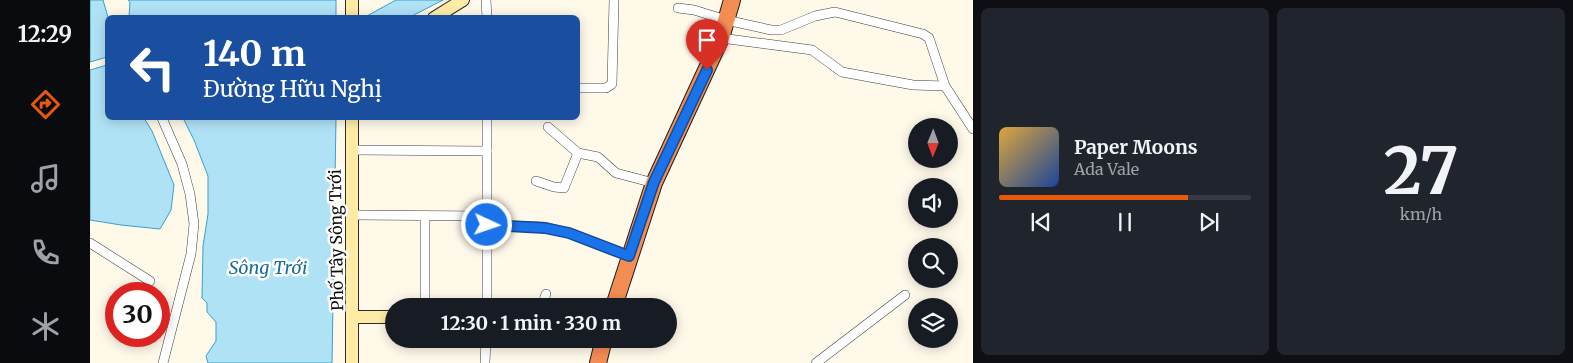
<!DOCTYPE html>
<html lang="en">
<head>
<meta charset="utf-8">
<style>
	body { margin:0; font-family:Merriweather,serif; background:#20242c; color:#f1f3f6; height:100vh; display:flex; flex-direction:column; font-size:19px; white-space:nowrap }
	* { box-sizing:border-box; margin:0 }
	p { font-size:16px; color:#9ea1a6 }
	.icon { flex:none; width:28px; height:28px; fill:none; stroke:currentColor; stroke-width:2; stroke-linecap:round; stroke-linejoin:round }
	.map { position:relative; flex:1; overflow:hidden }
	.side { display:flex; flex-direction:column; gap:8px; padding:8px; background:#0d0f14; width:600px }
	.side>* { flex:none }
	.banner { position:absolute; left:15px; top:15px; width:475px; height:105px; border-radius:8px; box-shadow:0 2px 12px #0003; background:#1a4fa0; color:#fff; overflow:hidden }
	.needle { width:32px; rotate:181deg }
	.fabs { position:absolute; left:818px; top:118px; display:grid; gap:10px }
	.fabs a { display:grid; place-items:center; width:50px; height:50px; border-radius:50%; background:#171b24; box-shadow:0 2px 12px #0003; font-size:25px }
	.speed { position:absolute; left:15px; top:282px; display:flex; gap:10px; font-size:25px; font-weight:700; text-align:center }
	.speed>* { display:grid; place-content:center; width:65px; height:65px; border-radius:50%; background:#171b24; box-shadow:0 2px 12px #0003; line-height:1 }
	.speed .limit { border:8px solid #d22; background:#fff; color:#111 }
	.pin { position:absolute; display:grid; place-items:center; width:42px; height:42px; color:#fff; margin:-51px -21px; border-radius:50% 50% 50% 0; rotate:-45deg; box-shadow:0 0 5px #0007 }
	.pin .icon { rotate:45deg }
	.me { position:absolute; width:55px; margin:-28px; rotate:93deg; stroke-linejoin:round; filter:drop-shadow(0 0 4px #0008) }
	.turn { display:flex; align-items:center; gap:18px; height:105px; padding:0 15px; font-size:22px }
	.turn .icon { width:65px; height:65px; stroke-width:2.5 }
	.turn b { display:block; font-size:35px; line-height:42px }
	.side .widget { flex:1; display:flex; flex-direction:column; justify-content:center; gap:8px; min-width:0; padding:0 18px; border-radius:8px; background:#20242c }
	.side .dial { align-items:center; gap:0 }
	.dial b { font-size:65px; line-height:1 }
	.song { display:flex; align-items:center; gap:15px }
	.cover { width:60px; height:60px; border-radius:8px; background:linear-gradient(135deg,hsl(40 70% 55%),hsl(220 70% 35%)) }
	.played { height:5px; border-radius:2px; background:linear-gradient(90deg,#ea580c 75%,#363941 75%) }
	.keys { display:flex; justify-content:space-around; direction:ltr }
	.side .tiles { flex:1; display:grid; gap:8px; grid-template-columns:repeat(2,1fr) }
	.trip { position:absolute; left:295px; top:298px; width:292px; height:50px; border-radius:25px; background:#171b24; box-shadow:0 2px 12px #0003; font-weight:700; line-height:50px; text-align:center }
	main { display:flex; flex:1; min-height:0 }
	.tabs { display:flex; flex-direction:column; width:90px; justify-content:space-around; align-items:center; background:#090b0e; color:#9ea1a6 }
	.tabs .icon { width:35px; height:35px }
	.tabs .on { color:#ea580c }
	.tabs b { font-size:22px; color:#f1f3f6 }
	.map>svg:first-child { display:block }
	.water { fill:#b0e2f5; stroke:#389fcb }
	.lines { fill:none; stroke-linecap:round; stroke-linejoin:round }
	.street-casing { stroke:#3e3e3e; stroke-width:10 }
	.secondary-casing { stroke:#2d2d2d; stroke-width:14 }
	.highway-casing { stroke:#1c1c1c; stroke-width:18 }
	.street { stroke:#fff; stroke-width:9 }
	.secondary { stroke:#feeca6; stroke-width:12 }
	.highway { stroke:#f38d54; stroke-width:16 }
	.route-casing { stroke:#114b97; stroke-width:12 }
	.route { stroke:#1a73e8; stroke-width:9 }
	.labels { text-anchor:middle; stroke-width:5; stroke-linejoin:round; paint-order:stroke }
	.street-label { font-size:16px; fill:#0b0b0b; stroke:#fff }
	.water-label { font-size:18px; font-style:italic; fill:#176e9b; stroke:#fff }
</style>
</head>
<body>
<main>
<nav class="tabs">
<b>12:29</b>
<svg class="icon on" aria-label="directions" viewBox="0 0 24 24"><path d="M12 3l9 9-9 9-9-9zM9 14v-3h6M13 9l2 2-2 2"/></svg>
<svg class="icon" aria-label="music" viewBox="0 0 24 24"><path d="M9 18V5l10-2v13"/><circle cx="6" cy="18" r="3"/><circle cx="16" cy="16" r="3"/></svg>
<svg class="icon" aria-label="phone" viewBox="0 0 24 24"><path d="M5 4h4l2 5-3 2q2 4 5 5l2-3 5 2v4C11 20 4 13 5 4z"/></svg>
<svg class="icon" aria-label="climate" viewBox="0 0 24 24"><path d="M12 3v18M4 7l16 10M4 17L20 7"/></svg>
</nav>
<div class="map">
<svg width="883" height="363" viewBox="0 0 883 363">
	<rect width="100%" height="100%" fill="#fff9ea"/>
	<g class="water">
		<polygon points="0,0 13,0 18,17 17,57 0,62"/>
		<polygon points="38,0 246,0 246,17 39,17 40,2"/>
		<polygon points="306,0 353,0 320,17 275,17"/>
		<polygon points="17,65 18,118 54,118 62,131 84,185 81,210 70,229 31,225 0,220 0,70"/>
		<polygon points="93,118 246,118 242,363 118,363 116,356 126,341 126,322 117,312 117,303 112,298 113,246 118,214 118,176 104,140"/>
	</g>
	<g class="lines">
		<g class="street-casing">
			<g id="street">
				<polyline points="396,0 397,18"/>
				<polyline points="588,8 604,10 636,20 681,30 691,30 725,16 745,12 833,34 839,38 855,86"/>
				<polyline points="631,38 722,50 752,72 823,85 855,86 883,129"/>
				<polyline points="488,88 516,88 522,84 524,0"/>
				<polyline points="72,118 92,164 100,194 104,224 101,254 73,363"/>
				<polyline points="458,127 488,153 508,157 526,173 564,183"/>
				<polyline points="262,150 397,151"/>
				<polyline points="446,181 464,187 474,188 488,153"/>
				<polyline points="263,215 397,216"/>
				<polyline points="335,216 335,306"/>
				<polyline points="397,225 455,227 479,233 539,256"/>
				<polyline points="0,243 60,281"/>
				<polyline points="397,306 397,118"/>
				<polyline points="452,306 456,294"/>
				<polyline points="395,363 396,339"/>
				<polyline points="726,363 815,295"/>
			</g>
		</g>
		<g class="secondary-casing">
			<g id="secondary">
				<polyline points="262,18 262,0"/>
				<polyline points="344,18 373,0"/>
				<polyline points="262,118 262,363"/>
				<polyline points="264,317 304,317"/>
				<polyline points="500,339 513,342"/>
			</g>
		</g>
		<g class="highway-casing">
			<g id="highway">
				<polyline points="524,306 564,183 631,38 642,0"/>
				<polyline points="508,363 514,339"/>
			</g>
		</g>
		<use href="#street" class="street"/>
		<use href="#secondary" class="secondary"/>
		<use href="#highway" class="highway"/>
	</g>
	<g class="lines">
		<g class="route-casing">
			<polyline id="route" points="397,225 455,228 479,233 539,256 564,182 617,70"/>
		</g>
		<use href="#route" class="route"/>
	</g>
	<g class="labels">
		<g class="street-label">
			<text transform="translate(246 240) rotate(-91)" y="6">Phố Tây Sông Trới</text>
		</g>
		<g class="water-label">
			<text x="178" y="274">Sông Trới</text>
		</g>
	</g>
</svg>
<div class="fabs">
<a><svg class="needle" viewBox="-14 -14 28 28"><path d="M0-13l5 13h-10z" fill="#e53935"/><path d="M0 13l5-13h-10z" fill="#9ea1a6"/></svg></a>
<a><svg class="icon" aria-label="sound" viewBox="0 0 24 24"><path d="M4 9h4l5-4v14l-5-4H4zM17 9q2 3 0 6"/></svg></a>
<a><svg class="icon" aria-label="search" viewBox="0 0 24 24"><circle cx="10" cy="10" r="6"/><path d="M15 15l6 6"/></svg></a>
<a><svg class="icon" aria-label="layers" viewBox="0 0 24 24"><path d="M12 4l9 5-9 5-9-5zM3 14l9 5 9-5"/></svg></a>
</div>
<div class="speed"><div class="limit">30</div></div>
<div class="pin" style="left:617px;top:70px;background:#d93025"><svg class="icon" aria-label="arrive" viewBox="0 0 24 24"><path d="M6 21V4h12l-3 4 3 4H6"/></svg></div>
<svg class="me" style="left:397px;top:225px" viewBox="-20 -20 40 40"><circle r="17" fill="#1a73e8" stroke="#fff" stroke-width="3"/><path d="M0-11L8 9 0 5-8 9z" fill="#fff"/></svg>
<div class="trip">12:30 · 1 min · 330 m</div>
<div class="banner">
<div class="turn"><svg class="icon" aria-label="left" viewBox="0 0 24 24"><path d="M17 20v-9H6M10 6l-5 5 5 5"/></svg><div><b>140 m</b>Đường Hữu Nghị</div></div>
</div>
</div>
<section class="side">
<div class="tiles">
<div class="widget">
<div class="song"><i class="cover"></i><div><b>Paper Moons</b><p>Ada Vale</p></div></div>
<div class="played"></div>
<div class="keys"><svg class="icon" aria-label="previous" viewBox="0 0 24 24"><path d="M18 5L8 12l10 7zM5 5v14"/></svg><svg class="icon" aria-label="pause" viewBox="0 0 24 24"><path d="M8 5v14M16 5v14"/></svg><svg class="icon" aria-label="next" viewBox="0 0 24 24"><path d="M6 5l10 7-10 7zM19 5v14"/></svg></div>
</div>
<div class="widget dial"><b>27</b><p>km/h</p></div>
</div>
</section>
</main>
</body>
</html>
